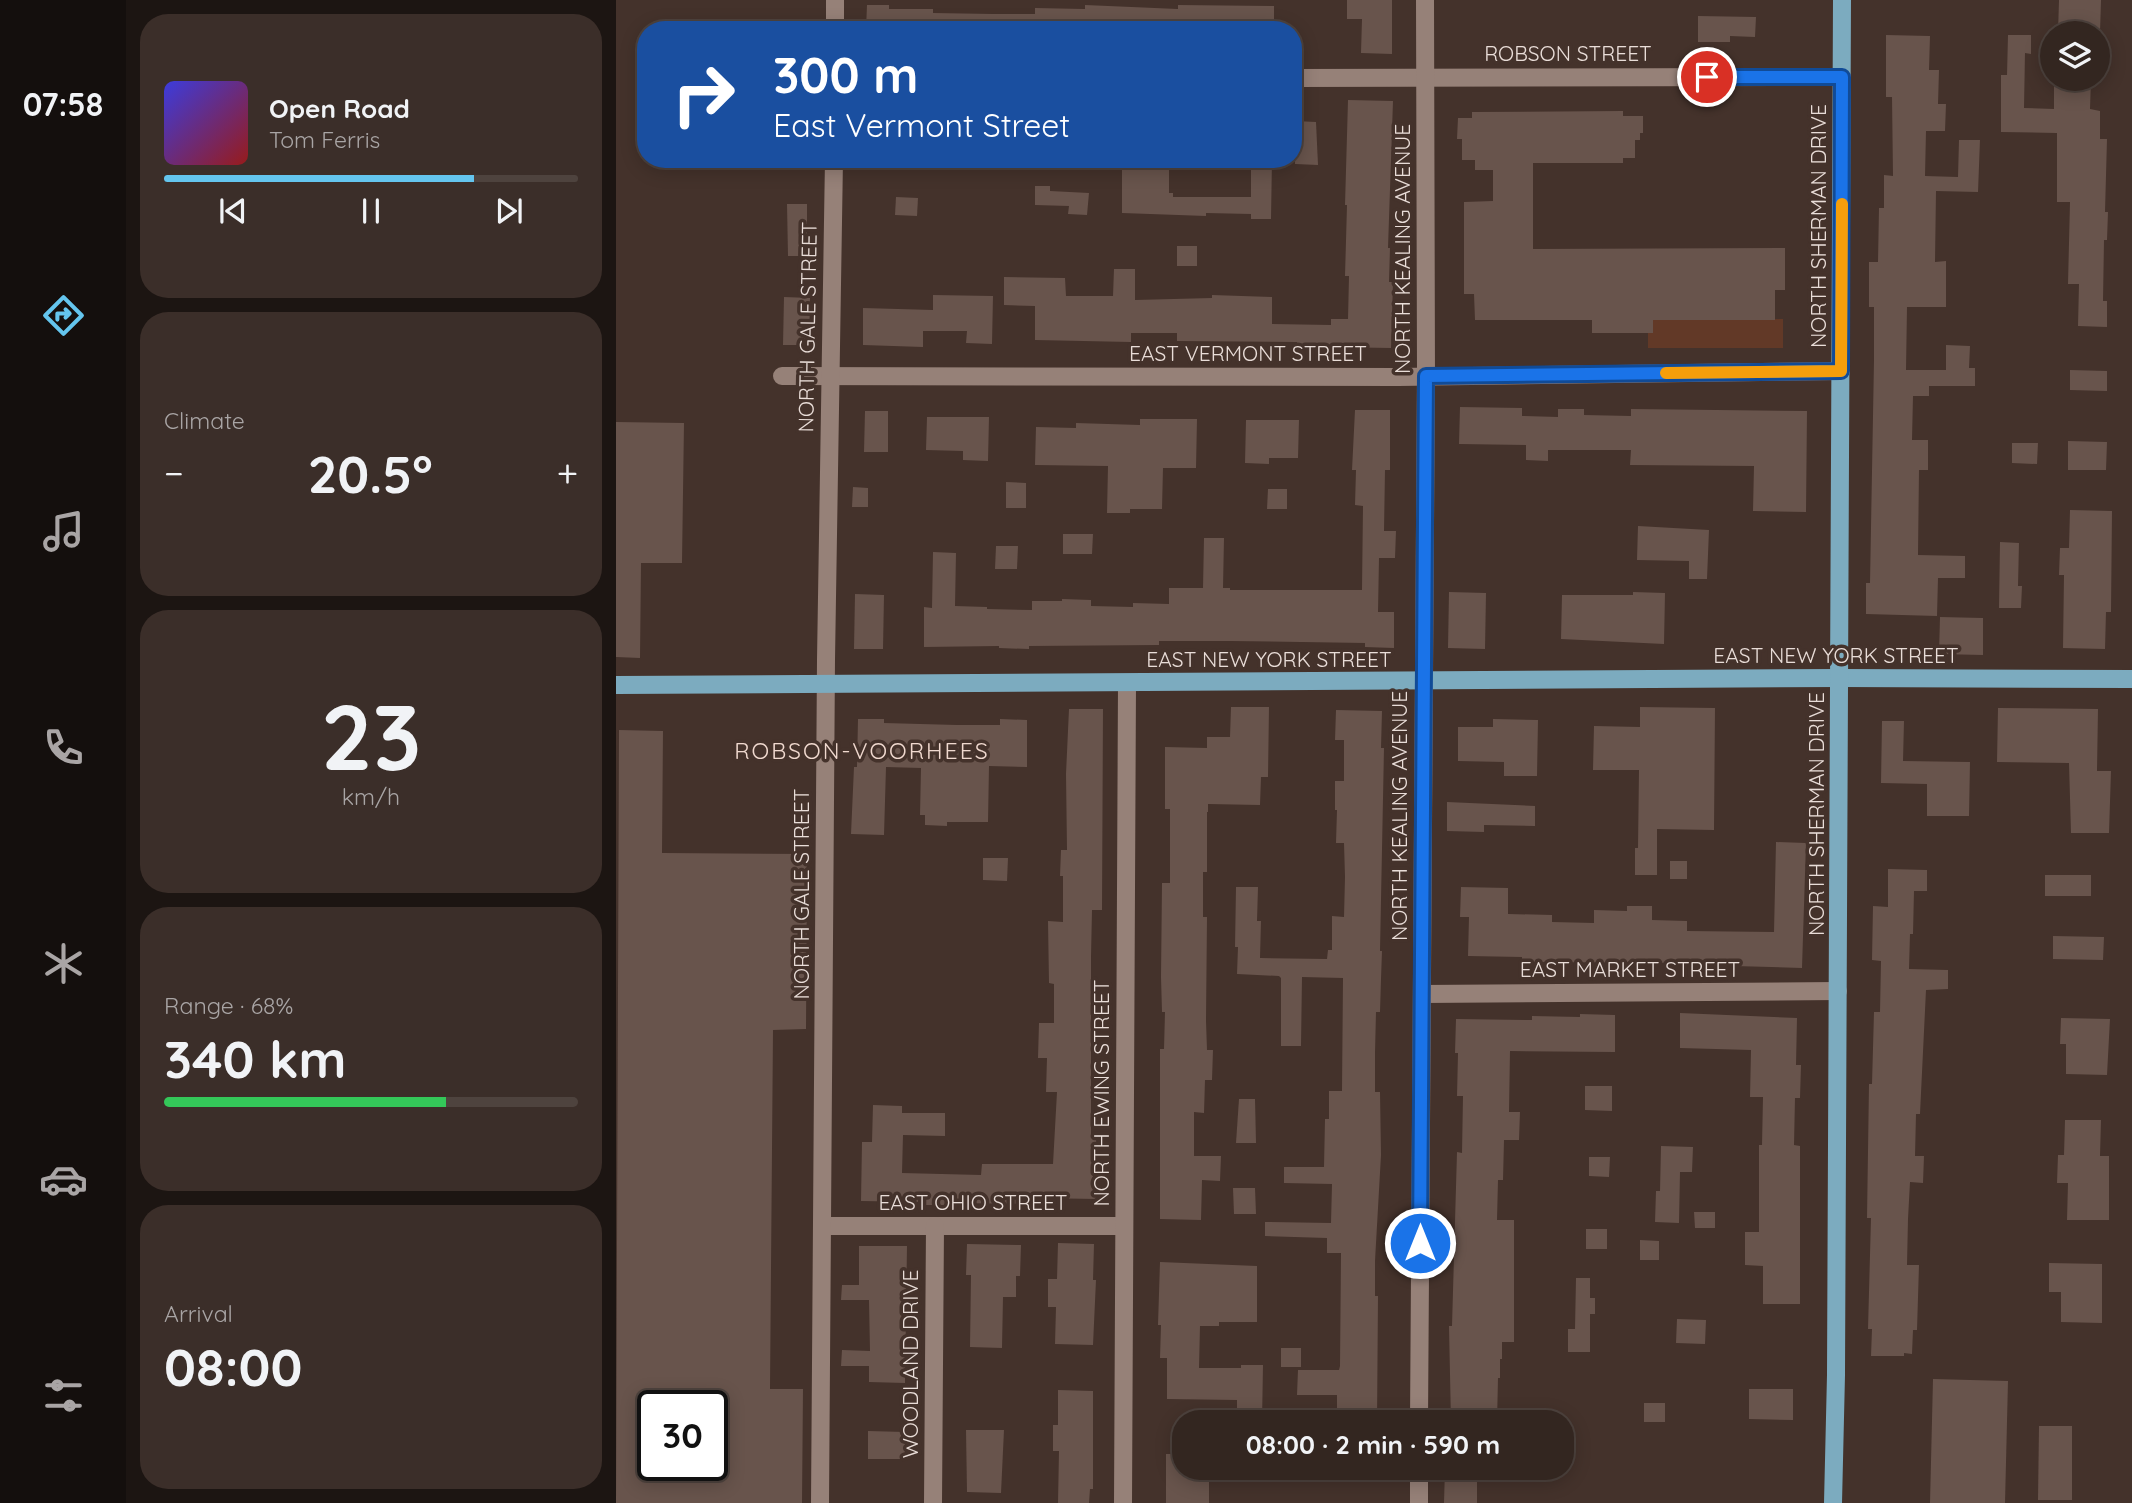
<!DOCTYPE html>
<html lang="en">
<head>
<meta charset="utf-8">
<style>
	body { margin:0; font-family:Quicksand,sans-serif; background:#3b2e29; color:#f1f3f6; height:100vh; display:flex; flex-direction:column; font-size:26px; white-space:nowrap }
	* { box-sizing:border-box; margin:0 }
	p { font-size:23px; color:#a9a5a5 }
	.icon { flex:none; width:38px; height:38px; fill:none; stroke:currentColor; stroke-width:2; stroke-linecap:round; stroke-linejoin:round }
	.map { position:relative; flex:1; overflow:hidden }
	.sheet { display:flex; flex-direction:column; gap:14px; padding:14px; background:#1c1512; width:490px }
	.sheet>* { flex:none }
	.hud { position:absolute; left:21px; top:21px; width:665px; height:147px; border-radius:28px; box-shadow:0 4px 18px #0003,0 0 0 2px #4e433e; background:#1a4fa0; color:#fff; overflow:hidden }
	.buttons { position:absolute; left:1424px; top:21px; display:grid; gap:14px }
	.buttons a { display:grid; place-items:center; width:70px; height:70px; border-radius:50%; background:#332620; box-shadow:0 4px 18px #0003,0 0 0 2px #4e433e; font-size:35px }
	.speed { position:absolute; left:21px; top:1390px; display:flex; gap:14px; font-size:35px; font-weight:700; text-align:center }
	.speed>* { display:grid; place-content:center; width:91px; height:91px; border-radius:50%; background:#332620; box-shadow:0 4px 18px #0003,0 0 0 2px #4e433e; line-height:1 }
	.speed .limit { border:4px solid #111; border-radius:10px; background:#fff; color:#111 }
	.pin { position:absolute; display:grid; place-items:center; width:60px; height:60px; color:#fff; margin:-30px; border:4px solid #fff; border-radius:50%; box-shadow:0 2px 7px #0007 }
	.me { position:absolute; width:77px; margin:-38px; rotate:0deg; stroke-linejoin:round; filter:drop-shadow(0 0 5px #0008) }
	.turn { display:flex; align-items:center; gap:24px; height:147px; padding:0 21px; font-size:32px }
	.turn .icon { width:91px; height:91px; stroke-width:2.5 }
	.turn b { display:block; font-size:49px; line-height:60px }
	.big { font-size:52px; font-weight:800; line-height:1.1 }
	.sheet .tile { flex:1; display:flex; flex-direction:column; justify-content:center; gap:10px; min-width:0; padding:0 24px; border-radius:28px; background:#3b2e29 }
	.sheet .dial { align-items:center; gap:0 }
	.dial b { font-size:91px; line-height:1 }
	.song { display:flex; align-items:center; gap:21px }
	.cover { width:84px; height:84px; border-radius:10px; background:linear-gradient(135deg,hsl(240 70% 55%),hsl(0 70% 35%)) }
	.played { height:7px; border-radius:4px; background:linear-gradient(90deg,#64c5ee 75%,#4e433e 75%) }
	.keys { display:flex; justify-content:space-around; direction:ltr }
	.heat { display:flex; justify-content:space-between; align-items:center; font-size:38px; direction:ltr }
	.charge { height:10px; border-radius:5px; background:linear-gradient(90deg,#34c759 68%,#4e433e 0) }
	.trip { position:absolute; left:556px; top:1410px; width:402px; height:70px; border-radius:28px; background:#332620; box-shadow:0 4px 18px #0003,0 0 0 2px #4e433e; font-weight:800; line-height:70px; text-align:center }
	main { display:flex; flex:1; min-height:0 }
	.tabs { display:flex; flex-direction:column; width:126px; justify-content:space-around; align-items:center; background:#140f0d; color:#a9a5a5 }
	.tabs .icon { width:49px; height:49px }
	.tabs .current { color:#64c5ee }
	.tabs b { font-size:32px; color:#f1f3f6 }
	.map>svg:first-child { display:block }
	.green { fill:#623927 }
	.building { fill:#68544c; fill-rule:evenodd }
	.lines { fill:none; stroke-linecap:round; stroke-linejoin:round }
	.minor { stroke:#968178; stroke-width:18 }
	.major { stroke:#7cabbf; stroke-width:18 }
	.route-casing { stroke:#114b97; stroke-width:18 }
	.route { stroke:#1a73e8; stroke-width:12 }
	.slow { stroke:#f59e0b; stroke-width:12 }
	.labels { text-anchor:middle; stroke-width:7; stroke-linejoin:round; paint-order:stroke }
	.street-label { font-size:21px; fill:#e9ddd8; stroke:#44322b }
	.neighbourhood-label { font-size:23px; letter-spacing:2px; fill:#f0d9cf; stroke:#44322b }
</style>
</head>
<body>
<main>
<nav class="tabs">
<b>07:58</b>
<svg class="icon current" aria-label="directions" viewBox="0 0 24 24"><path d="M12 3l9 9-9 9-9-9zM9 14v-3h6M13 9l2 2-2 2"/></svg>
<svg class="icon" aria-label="music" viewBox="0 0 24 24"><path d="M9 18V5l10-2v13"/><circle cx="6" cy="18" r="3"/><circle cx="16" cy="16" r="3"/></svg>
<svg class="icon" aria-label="phone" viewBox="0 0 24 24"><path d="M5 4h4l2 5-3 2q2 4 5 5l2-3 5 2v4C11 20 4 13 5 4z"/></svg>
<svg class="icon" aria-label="climate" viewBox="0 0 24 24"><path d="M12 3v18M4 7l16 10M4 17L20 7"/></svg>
<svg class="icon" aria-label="car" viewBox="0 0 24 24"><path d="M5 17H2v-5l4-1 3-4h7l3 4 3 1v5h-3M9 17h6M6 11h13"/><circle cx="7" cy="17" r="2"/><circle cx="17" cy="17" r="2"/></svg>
<svg class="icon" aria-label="filters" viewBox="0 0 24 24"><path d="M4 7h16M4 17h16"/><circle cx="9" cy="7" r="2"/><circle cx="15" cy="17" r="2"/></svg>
</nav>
<section class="sheet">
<div class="tile">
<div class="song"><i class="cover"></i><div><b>Open Road</b><p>Tom Ferris</p></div></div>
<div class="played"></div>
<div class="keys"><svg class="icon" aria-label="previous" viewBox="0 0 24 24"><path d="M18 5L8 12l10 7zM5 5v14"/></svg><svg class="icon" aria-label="pause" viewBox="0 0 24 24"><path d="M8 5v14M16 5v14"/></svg><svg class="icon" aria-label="next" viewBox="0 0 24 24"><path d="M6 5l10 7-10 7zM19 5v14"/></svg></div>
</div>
<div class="tile"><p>Climate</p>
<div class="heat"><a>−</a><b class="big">20.5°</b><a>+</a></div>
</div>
<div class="tile dial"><b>23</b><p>km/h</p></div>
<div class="tile"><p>Range · 68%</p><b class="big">340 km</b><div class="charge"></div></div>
<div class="tile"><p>Arrival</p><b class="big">08:00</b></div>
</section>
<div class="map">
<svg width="1516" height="1503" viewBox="0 0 1516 1503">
	<rect width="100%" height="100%" fill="#44322b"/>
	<polygon class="green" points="1167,319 1167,348 1032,348 1032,333 1037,333 1037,320"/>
	<g class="building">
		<polygon points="731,0 776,0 776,54 745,53 746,19 731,19"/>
		<polygon points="1443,0 1485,0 1484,33 1442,33"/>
		<polygon points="251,5 273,5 273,9 317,9 317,13 377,14 419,14 419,8 469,9 469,5 562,9 562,5 658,6 658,30 250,30"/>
		<polygon points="1082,16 1140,17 1139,37 1114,36 1114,42 1082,42"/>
		<polygon points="1270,35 1314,36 1313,70 1323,70 1322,104 1330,104 1329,131 1310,131 1309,176 1342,177 1343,140 1364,140 1362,192 1320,191 1319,262 1330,261 1330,307 1291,307 1290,370 1330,370 1330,345 1354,346 1353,368 1359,368 1359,386 1313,386 1313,396 1297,396 1296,440 1312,440 1312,470 1303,470 1302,555 1349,556 1349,578 1322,578 1321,616 1250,614 1250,583 1254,583 1258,360 1258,307 1253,307 1253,262 1262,262 1263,208 1268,208 1268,175 1277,176 1276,97 1270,97"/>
		<polygon points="1392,35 1415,35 1415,54 1409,53 1408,108 1438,109 1438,79 1475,79 1474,109 1484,111 1484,139 1491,139 1489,212 1492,212 1491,240 1488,240 1487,301 1491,301 1491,327 1462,326 1463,284 1452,284 1454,202 1441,202 1441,133 1385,132 1385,75 1391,75"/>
		<polygon points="732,100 777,101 772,248 774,248 773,282 777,282 775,348 714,347 681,344 681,342 561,341 561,333 515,333 515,342 419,340 419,306 388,305 388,277 449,278 450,296 497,296 498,269 519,269 519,300 596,298 596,295 656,297 656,324 715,325 715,319 732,319 733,276 729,276 731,205 729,205"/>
		<polygon points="1007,111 1007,116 1027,116 1027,133 1024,133 1024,140 1019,140 1019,158 1007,158 1007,163 917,163 917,249 1169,248 1169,290 1159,290 1159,320 1037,320 1037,333 976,333 976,320 859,320 858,294 848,294 848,202 877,201 877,170 859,170 859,160 846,160 846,139 841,139 842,118 856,118 856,112"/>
		<polygon points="679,121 700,122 702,165 679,164"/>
		<polygon points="506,159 553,159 553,193 557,193 557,197 635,197 635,159 656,159 655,219 635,219 635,214 590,213 590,216 506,213"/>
		<polygon points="419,186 434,186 434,191 473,193 471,215 452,214 453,206 419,205"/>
		<polygon points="280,197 302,198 301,216 279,215"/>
		<polygon points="171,204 191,204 191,256 172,256"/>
		<rect x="561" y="246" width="20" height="20"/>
		<polygon points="317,295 377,296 376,344 350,343 351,331 307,331 307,347 247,345 247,308 317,310"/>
		<polygon points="168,297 194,298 193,345 167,345"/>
		<polygon points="1454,370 1491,371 1491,391 1454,390"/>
		<polygon points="844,407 906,408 906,416 942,417 942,409 968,409 968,415 1015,416 1015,409 1191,411 1190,512 1137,511 1138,466 1014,465 1015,450 932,450 932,461 910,460 910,445 843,444"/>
		<polygon points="739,410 774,410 774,470 769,470 768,531 780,531 779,558 763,558 762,612 778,612 778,648 749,647 749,643 614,641 543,641 543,645 413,646 413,649 383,648 383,646 308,647 308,607 316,608 317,552 340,553 339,606 371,607 371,609 416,610 416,601 446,601 446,599 475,600 475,606 517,607 517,603 553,604 553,588 587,588 588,538 608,538 607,588 614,588 614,590 746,590 747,506 739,505 740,470 736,470"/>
		<polygon points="249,411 272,411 272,452 248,452"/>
		<polygon points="311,417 373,417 372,461 347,460 347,451 310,450"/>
		<polygon points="524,419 581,419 580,468 547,468 546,509 514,509 514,513 491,513 492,466 419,465 420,427 460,428 460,423 524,425"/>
		<polygon points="630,420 683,420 682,458 653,458 653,464 629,463"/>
		<polygon points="0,422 68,423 66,563 25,563 24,658 0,657"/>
		<polygon points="1452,441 1491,442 1490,470 1452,470"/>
		<polygon points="1396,443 1422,443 1421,464 1396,463"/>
		<polygon points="390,482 410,483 410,508 390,508"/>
		<polygon points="237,487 252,488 252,507 236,507"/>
		<polygon points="652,489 671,489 671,509 651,509"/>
		<polygon points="1454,510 1496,511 1495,612 1490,612 1489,649 1447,648 1448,575 1443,575 1444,548 1453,548"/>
		<polygon points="1022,526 1093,530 1091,579 1073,579 1073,561 1021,560"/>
		<polygon points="447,534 477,534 476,554 447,554"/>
		<polygon points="1384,542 1403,543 1402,586 1406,586 1405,608 1383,608"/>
		<polygon points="380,546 402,546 401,569 379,569"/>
		<polygon points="833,592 870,593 869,649 832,648"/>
		<polygon points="1017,592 1049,593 1048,644 945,639 946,595 1017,595"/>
		<polygon points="239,594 268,595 267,649 238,649"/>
		<polygon points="1324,617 1367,618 1367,655 1323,654"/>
		<polygon points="615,707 653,707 652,777 645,777 644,805 592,804 592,812 591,812 591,872 587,872 587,917 591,917 590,1021 591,1050 597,1050 596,1080 589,1080 588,1113 578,1112 578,1156 605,1156 604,1181 586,1180 585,1220 544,1219 544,1049 548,1049 549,1012 546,1012 545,977 546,883 554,883 554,809 549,809 549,747 591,748 591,737 614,737"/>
		<polygon points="1024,707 1099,708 1098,830 1041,829 1041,875 1019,875 1019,848 1022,848 1023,770 977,770 978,726 1024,727"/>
		<polygon points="1382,708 1482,709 1481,771 1495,771 1493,833 1455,833 1453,763 1381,762"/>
		<polygon points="453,709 487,709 486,910 476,910 475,957 475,1137 480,1137 482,1199 418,1198 418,1204 338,1203 338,1205 305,1205 305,1202 245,1201 246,1142 256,1142 257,1105 286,1106 286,1113 329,1113 329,1136 287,1135 286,1173 365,1175 366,1164 437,1164 441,1092 430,1092 431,1058 422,1058 423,1023 438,1023 438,984 433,983 432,921 447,922 447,876 444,876 445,850 451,850 450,774"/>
		<polygon points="720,710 766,711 765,748 768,748 764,951 766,951 765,979 764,1012 760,1012 759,1053 759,1092 764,1092 765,1155 759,1261 759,1296 762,1296 761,1423 721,1423 721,1395 681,1395 682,1370 723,1370 724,1366 725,1253 711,1253 711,1238 649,1236 649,1222 715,1223 716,1184 668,1183 668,1167 708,1167 709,1119 713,1119 713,1091 726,1091 727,978 686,977 685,1046 665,1046 665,978 663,976 621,974 622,947 619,947 620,887 642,887 641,921 645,921 644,958 711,959 712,950 716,950 716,916 728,917 729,877 728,843 720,843 721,810 719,810 719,781 728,781 728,740 719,740"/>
		<polygon points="242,719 268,719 268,723 341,725 384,725 384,719 411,720 411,767 373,766 372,822 331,822 331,826 309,825 309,815 304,815 305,768 270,767 268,835 235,834 238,767 241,767"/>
		<polygon points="877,719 922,720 921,776 888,776 888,762 842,761 842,727 877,727"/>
		<polygon points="1266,721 1288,721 1287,761 1354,762 1353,816 1311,816 1311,784 1265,783"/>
		<path d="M3,730L47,731L46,853L191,854L190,1029L157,1030L154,1389H187L186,1503H0ZM37,1405H96V1465H37Z"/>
		<polygon points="831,802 919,806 919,826 868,825 868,832 831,831"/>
		<polygon points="1160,842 1190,843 1186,968 1081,965 1081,963 906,962 906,957 852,956 853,917 844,917 845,887 892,888 892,914 936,915 936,922 978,923 978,910 1011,911 1011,906 1036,906 1036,920 1071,921 1071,931 1158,932"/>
		<polygon points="367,858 392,858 391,881 367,880"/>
		<rect x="1054" y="861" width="17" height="18"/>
		<polygon points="1272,869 1311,870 1311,891 1298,891 1297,934 1294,934 1293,969 1332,970 1332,989 1310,990 1304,1114 1300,1114 1299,1156 1308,1156 1307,1183 1294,1182 1292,1219 1291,1265 1303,1265 1301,1330 1297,1330 1296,1354 1288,1353 1288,1356 1255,1356 1256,1329 1252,1329 1255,1218 1251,1218 1253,1084 1256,1084 1258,1012 1264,1012 1265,961 1256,960 1257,906 1272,907"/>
		<rect x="1429" y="875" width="46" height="21"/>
		<polygon points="1437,936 1488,937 1487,960 1437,959"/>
		<polygon points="1064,1013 1181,1018 1180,1065 1185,1065 1184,1098 1179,1098 1178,1145 1184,1146 1184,1304 1147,1304 1147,1266 1129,1265 1129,1232 1143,1232 1143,1145 1146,1145 1147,1097 1134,1097 1135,1050 1064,1048"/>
		<polygon points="964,1014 999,1015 999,1052 894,1051 893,1112 904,1112 903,1140 888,1140 887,1180 882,1180 881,1220 898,1220 898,1342 886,1342 886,1359 884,1359 884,1378 882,1378 881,1423 835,1423 833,1326 836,1326 841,1152 846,1153 847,1096 841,1096 842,1053 839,1053 840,1019 916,1020 916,1016 964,1017"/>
		<polygon points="1445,1018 1494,1019 1491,1075 1450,1074 1450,1044 1444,1044"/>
		<polygon points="969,1086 996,1086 996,1111 969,1110"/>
		<polygon points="623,1099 639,1099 640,1143 620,1143"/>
		<polygon points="1449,1120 1485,1120 1484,1156 1493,1156 1493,1220 1451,1220 1452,1183 1441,1183 1442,1155 1448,1155"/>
		<polygon points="1045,1146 1077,1147 1076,1172 1064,1172 1063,1223 1039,1222 1040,1191 1044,1191"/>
		<polygon points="973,1157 994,1157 993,1177 973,1176"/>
		<polygon points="617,1188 639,1188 640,1214 618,1214"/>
		<polygon points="1078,1212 1099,1212 1099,1228 1079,1228"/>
		<rect x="970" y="1229" width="21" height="20"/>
		<polygon points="1024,1240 1043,1241 1043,1260 1024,1260"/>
		<polygon points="442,1243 478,1244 477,1280 480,1280 477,1345 439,1344 440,1307 432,1307 432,1279 441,1279"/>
		<polygon points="351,1244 405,1245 404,1276 400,1276 400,1297 387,1297 386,1348 354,1347 355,1275 350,1275"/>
		<polygon points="243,1246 291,1246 289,1383 253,1382 253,1366 225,1366 226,1350 254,1351 253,1300 225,1300 226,1285 243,1285"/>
		<polygon points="544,1262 641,1266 641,1322 603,1322 603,1326 584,1326 583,1368 625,1368 625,1365 647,1365 646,1423 621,1423 621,1400 551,1399 551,1358 544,1358 545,1325 542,1325"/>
		<polygon points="1433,1263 1486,1264 1486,1323 1445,1322 1445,1292 1433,1292"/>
		<polygon points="960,1278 974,1278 974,1298 979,1298 979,1314 974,1314 974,1352 952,1352 952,1329 959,1329"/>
		<polygon points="1061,1319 1090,1320 1089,1344 1060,1343"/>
		<rect x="665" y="1348" width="20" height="19"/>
		<polygon points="1317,1379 1392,1381 1389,1503 1314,1503"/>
		<polygon points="1133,1389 1177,1389 1177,1420 1133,1419"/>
		<polygon points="442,1390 477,1391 477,1489 474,1489 473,1503 442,1503 443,1451 437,1451 437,1425 442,1425"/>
		<rect x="1028" y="1403" width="21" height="19"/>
		<polygon points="1423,1426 1456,1426 1456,1500 1422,1500"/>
		<polygon points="350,1430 388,1430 385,1493 351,1492"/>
		<polygon points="252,1431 289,1432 289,1459 252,1459"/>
		<polygon points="550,1454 569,1454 569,1468 593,1468 593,1503 550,1503"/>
		<polygon points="829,1468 861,1468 861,1503 828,1503"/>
	</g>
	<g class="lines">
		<g class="minor">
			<polyline points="219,30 219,0"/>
			<polyline points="677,78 1226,77"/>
			<polyline points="166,376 782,377 1225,371"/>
			<polyline points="806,994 1222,991"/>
			<polyline points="207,1226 508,1226"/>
			<polyline points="803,1423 810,376 809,0"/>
			<polyline points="204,1503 210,660 218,159"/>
			<polyline points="317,1503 319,1226"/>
			<polyline points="507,1503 511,684"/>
			<polyline points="803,1503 803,1468"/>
		</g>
		<g class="major">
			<polyline points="0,685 1224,678 1516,679"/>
			<polyline points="1217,1503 1220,1375 1226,0"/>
		</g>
	</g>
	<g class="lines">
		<g class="route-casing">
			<polyline id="route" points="804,1243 810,376 1225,371 1226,77 1091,77"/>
		</g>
		<use href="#route" class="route"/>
		<polyline class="slow" points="1050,373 1225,371 1226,204"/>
	</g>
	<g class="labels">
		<g class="street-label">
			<text x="952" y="61">ROBSON STREET</text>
			<text transform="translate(1203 226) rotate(-90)" y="7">NORTH SHERMAN DRIVE</text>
			<text transform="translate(787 249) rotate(-90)" y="7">NORTH KEALING AVENUE</text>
			<text transform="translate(192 327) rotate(-89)" y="7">NORTH GALE STREET</text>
			<text x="632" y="361">EAST VERMONT STREET</text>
			<text x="1220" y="663">EAST NEW YORK STREET</text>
			<text x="653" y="667">EAST NEW YORK STREET</text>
			<text transform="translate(1201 814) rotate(-90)" y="7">NORTH SHERMAN DRIVE</text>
			<text transform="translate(784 816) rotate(-90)" y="7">NORTH KEALING AVENUE</text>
			<text transform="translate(186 894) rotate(-90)" y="7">NORTH GALE STREET</text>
			<text x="1014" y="977">EAST MARKET STREET</text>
			<text transform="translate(486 1093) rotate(-90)" y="7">NORTH EWING STREET</text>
			<text x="357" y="1210">EAST OHIO STREET</text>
			<text transform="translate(295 1364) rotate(-90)" y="7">WOODLAND DRIVE</text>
		</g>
		<g class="neighbourhood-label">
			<text x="246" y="759">ROBSON-VOORHEES</text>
		</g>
	</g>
</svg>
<div class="buttons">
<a><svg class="icon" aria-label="layers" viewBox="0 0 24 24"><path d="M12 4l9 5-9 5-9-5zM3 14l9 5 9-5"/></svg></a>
</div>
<div class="speed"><div class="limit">30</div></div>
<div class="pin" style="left:1091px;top:77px;background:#d93025"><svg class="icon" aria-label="arrive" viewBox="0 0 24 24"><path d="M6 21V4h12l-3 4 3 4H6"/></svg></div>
<svg class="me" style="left:804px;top:1243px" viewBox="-20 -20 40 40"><circle r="17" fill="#1a73e8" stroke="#fff" stroke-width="3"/><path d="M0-11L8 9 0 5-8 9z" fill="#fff"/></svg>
<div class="trip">08:00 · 2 min · 590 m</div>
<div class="hud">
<div class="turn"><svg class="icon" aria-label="right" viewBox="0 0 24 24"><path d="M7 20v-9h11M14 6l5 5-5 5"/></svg><div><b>300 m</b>East Vermont Street</div></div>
</div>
</div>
</main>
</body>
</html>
